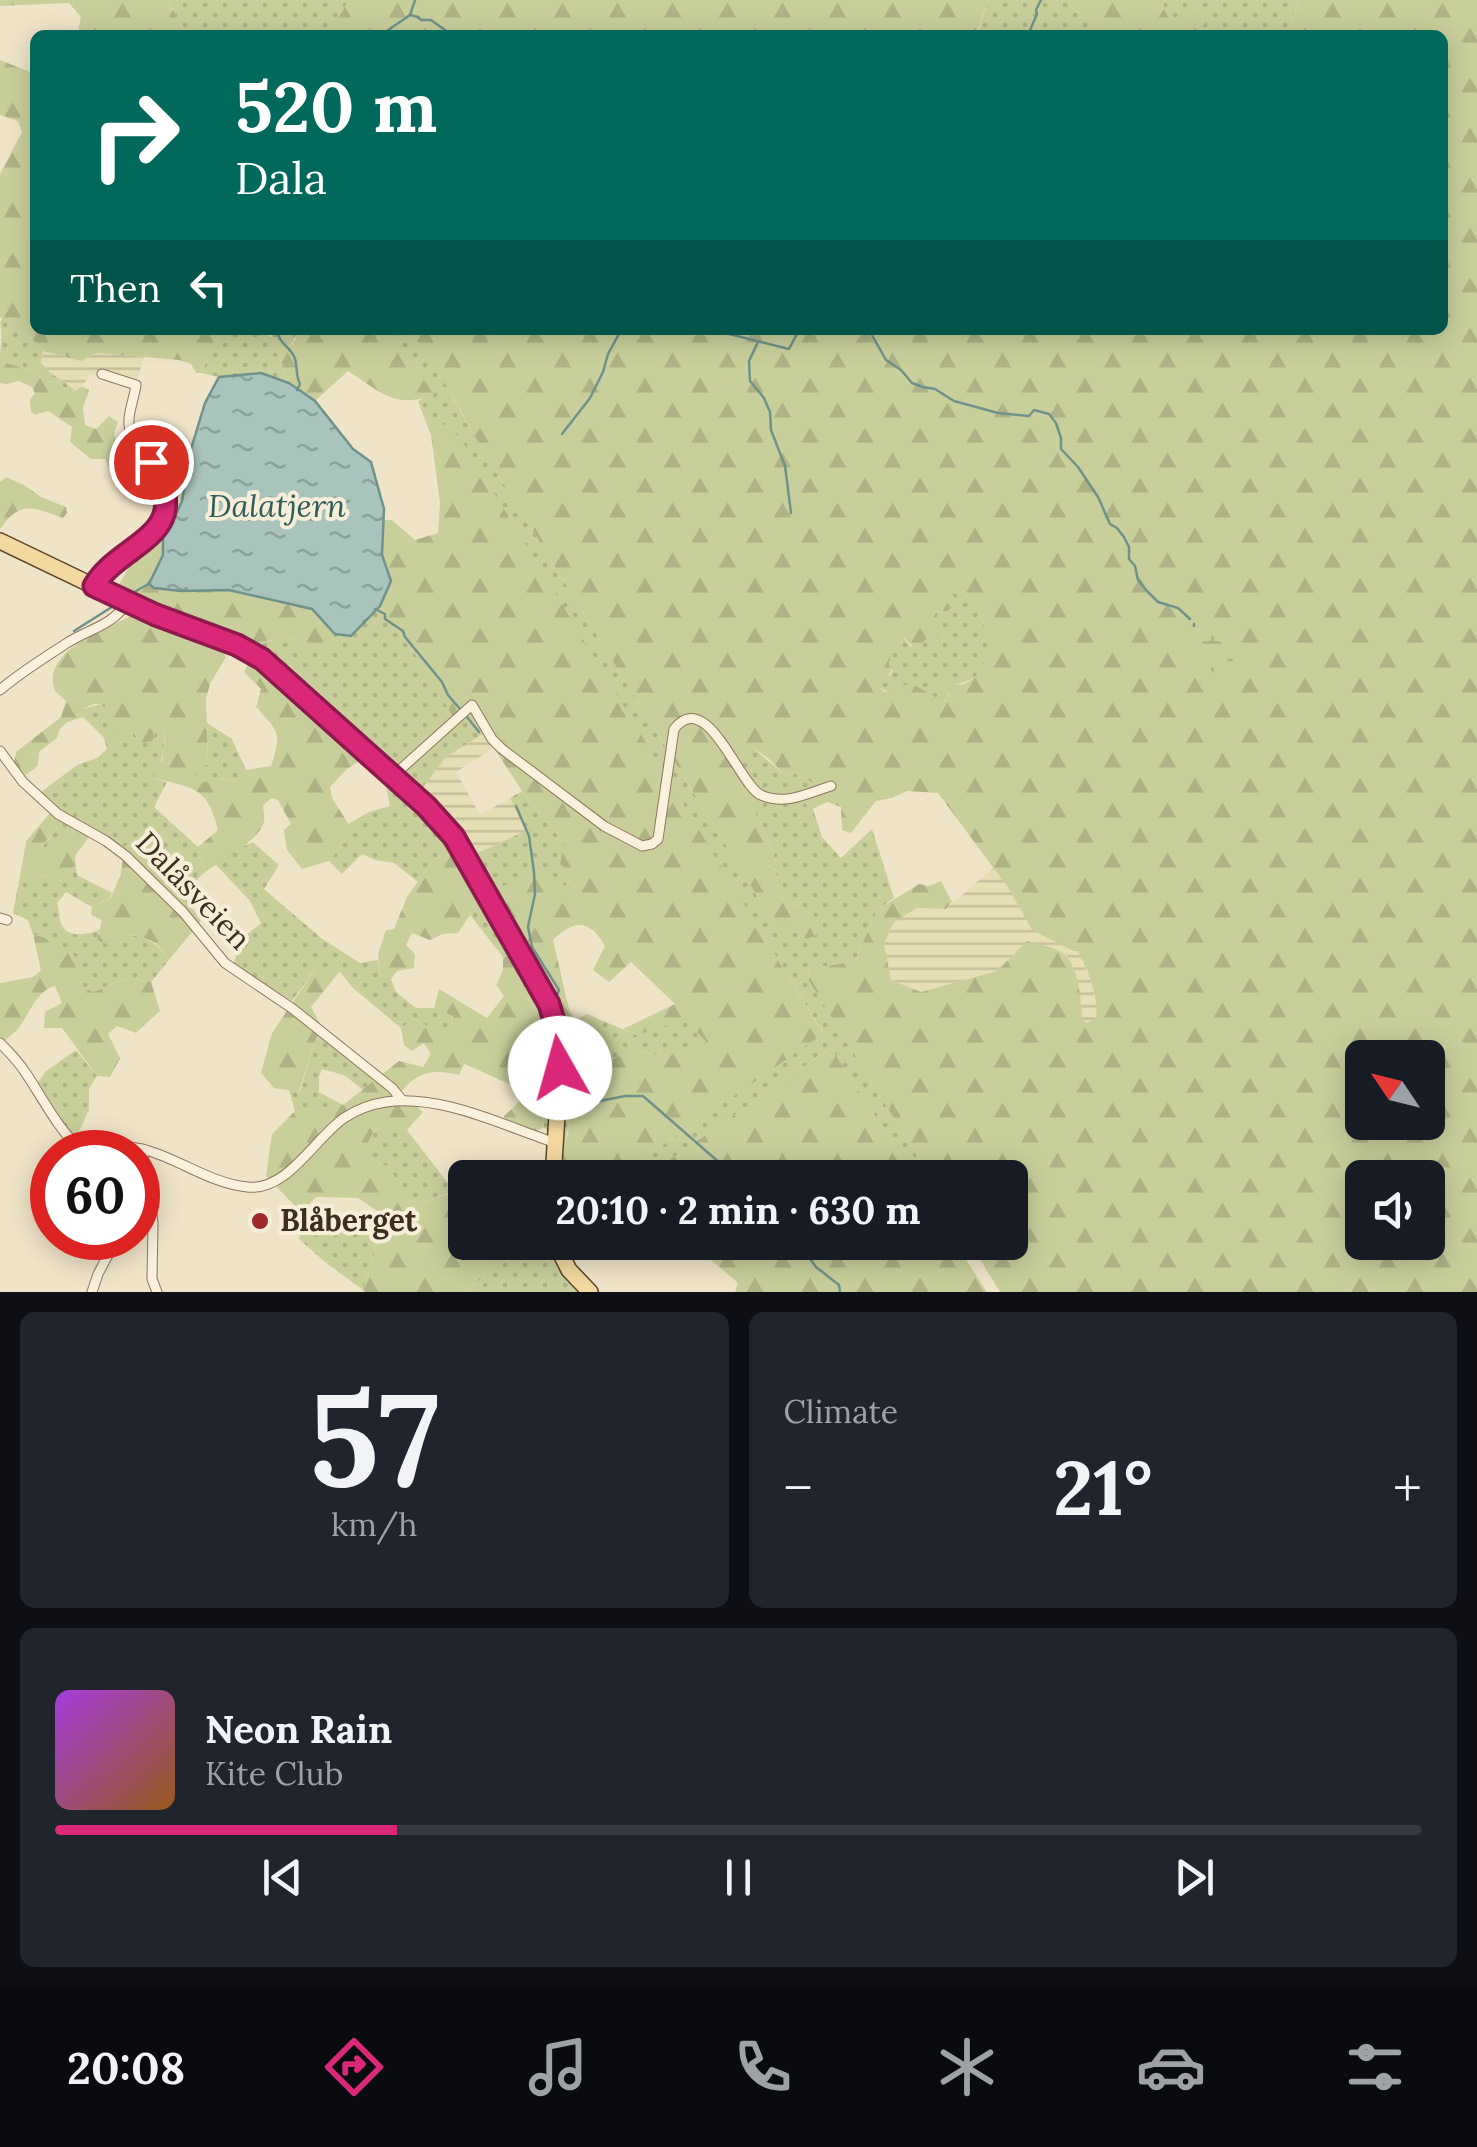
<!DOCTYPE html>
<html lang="en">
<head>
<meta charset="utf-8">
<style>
	body { margin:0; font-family:Lora,serif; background:#20242c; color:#f1f3f6; height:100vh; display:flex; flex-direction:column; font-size:38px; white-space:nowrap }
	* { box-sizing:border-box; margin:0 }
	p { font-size:32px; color:#9ea1a6 }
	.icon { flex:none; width:55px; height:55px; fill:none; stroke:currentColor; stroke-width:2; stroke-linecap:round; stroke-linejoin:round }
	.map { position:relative; height:1292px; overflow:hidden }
	.drawer { display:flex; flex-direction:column; gap:20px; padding:20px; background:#0d0f14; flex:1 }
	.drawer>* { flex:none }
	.guide { position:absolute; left:30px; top:30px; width:1418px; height:305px; border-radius:15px; box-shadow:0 5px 25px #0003; background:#00695c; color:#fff; overflow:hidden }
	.needle { width:65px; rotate:305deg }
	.controls { position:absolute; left:1345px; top:1040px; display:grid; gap:20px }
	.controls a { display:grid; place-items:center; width:100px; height:100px; border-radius:15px; background:#171b24; box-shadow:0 5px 25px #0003; font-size:50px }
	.speed { position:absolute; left:30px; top:1130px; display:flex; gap:20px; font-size:50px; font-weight:700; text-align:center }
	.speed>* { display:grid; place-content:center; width:130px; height:130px; border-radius:50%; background:#171b24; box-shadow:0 5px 25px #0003; line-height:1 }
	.speed .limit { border:15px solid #d22; background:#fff; color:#111 }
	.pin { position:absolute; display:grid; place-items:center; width:85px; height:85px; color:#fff; margin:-42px; border:5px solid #fff; border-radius:50%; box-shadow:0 2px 10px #0007 }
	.me { position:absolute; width:110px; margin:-55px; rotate:353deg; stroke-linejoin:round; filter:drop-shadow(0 0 8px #0008) }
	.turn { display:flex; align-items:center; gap:35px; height:210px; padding:0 40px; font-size:45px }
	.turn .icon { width:130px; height:130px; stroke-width:2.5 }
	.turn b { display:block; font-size:70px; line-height:85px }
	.then { display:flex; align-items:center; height:95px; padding:0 40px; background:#0003; gap:20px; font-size:38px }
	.big { font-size:75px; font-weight:800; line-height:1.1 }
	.drawer .card { flex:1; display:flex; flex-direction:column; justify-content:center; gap:15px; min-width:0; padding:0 35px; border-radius:15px; background:#20242c }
	.drawer .dial { align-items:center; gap:0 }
	.dial b { font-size:130px; line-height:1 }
	.song { display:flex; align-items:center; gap:30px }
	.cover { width:120px; height:120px; border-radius:15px; background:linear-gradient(135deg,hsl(280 70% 55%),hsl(30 70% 35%)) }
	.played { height:10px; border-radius:5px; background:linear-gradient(90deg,#db2777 25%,#363941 25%) }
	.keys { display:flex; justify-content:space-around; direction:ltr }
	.heat { display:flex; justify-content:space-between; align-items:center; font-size:55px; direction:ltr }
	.drawer .tiles { flex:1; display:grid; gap:20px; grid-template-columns:1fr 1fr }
	.card:last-child { grid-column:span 2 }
	.trip { position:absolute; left:448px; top:1160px; width:580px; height:100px; border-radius:15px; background:#171b24; box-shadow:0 5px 25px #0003; font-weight:800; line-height:100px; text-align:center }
	.menu { display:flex; height:160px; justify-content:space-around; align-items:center; background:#090b0e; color:#9ea1a6 }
	.menu .icon { width:70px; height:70px }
	.menu .current { color:#db2777 }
	.menu b { font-size:45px; color:#f1f3f6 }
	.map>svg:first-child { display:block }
	.farmland { fill:url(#farmland-rules) }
	.grass { fill:url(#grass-dots) }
	.forest { fill:url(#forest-firs); fill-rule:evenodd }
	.wetland { fill:url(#wetland-marsh) }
	.water { fill:url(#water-ripples); stroke:#6f938a; stroke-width:2.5 }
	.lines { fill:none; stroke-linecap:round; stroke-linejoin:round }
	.stream { stroke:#6f938a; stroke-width:2.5 }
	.minor-casing { stroke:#8d765c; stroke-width:11 }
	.primary-casing { stroke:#5b4430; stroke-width:18 }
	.minor { stroke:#faf1dc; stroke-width:9 }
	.primary { stroke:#f3d9a0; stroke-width:15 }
	.route-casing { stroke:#8e194d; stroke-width:25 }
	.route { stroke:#db2777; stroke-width:18 }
	.poi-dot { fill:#9e2a2b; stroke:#f7eed8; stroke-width:4 }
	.labels { text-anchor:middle; stroke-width:8; stroke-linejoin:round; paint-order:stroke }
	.street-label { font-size:30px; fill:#3d2e20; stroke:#f7eed8 }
	.poi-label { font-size:30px; font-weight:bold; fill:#3d2e20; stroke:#f7eed8; text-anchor:start }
	.water-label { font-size:32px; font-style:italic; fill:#2f5d5a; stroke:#f7eed8 }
</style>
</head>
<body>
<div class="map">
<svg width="1477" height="1292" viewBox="0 0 1477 1292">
	<defs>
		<pattern id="farmland-rules" width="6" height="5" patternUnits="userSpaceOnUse" patternTransform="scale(2.5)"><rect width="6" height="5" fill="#e6deb5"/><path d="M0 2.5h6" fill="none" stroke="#c6bf9b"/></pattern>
		<pattern id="grass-dots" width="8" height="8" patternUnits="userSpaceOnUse" patternTransform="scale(2.5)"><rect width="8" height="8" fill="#c9cf9b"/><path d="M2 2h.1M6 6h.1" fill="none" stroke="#aeb285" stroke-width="1.8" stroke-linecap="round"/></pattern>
		<pattern id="forest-firs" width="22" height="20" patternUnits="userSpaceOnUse" patternTransform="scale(2.5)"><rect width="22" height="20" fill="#c9cf9b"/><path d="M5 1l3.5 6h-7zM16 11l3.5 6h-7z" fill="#aeb285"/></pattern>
		<pattern id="wetland-marsh" width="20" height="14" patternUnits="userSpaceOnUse" patternTransform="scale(2.5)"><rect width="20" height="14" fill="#c9cf9b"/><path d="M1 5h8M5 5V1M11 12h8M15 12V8" fill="none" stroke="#aeb285"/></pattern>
		<pattern id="water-ripples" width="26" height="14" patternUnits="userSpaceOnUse" patternTransform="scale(2.5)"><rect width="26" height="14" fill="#a9c4bc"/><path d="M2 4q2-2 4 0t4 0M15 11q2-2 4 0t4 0" fill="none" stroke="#8ba098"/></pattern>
	</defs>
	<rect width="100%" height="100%" fill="#f0e4c8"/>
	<g class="farmland">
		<polygon points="43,351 81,361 97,353 144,357 137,381 132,383 90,375 82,386 75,390 48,371 41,363"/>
		<polygon points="485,733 495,747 456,772 480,815 510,798 527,831 475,854 453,822 420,790 446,757"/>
		<polygon points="993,868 1049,938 1073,951 1078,950 1092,984 1098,1012 1096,1019 1086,1024 1082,1019 1076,978 1067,956 1048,946 1027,942 997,971 921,992 891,980 884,943 894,921 917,908 946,909"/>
	</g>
	<g class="grass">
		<polygon points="168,0 349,0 335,25 345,35 186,35"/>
		<polygon points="988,0 1069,0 1071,7 1084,17 1100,22 1085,35 1031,35 1030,29 1023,35 977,35"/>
		<polygon points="1165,0 1299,0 1287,35 1204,35 1201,29 1171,22 1163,7"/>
		<path d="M2,318L31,338L43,351L41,363L48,371L75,390L71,393L55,382L44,383L36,372L0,361C0,347 3,335 0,323Z"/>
		<path d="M225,330H266L270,337L279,330H297C295,343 289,347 278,354L289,383L261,373L219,377L201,373L208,359L204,354Z"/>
		<polygon points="392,330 410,330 448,388 472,432 772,920 814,915 779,897 773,850 738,779 740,755 752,747 785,775 796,774 815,784 801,801 813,809 822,837 841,858 872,829 894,898 877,910 855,961 821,967 814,961 809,963 808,978 930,1177 914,1177 831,1048 645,1177 617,1177 823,1033 447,423 431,435 418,401 433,394"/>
		<path d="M952,588L965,594L979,606L984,626L996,639L991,657L986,659C977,684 965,680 945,689L950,697L943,702L915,686L897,695L877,687L879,681L891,674L893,670L889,665C890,654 895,644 903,638L911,647L920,645L926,638L928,623L925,622L934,616L936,612L947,611L945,600L948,589Z"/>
		<path d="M142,601L208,624L253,643L291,638L305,647H327L335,634L351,636L380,606L414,653L471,712L485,733L446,757L420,791L453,822L475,854L526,831L510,798L522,791L564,843L572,874L565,888L496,892L552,994L566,1025L587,1014L636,1035L686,1019L708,1043L668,1056L631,1050L564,1099C572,1116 570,1131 561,1147L544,1127L541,1089L545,1073L536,1022L537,1008L521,992L515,956L503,957L470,915L478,892L449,846L441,856L434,859L418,882L394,863L375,860L362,854L342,874L329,861L352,832L348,824L369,812L390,806L384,776L250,660L219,643L185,630L175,629L170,625L137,614Z"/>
		<path d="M104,703L118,731L135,734L139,743L157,730H163C167,748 161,762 154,778L167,782L154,807L198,847L205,872L183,893L164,879L161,850L151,844L136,840L124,847L83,824L49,856L42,847L63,822L57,805L41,792L77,765L97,758L107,749L104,738L83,717V709Z"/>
		<polygon points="207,723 232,739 246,770 241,779 213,780 201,784 195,775 208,763"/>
		<polygon points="253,842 279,865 264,889 321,938 360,963 378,960 381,979 391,979 396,992 416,1008 434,1008 453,1015 450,1031 432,1029 415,1019 401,1028 354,989 339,971 318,965 292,1001 233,964 245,936 261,923 250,901 216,865 238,849"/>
		<path d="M22,865L32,877L47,875L60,881L76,865L77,875L112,893L109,899L92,907L66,892L57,903C59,908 59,914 60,920C66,940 85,935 99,930L97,940C130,934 148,929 169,960L151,982L127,978L93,992L79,984L76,970L57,942L33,934L28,920L13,913Z"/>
		<polygon points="320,1033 375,1080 363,1090 344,1075 322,1069 319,1077 319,1092 343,1105 295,1111 289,1090 300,1092 313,1046"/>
		<polygon points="76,1050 97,1076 89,1089 89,1110 78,1133 69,1138 32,1090 46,1071"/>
		<polygon points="388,1126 407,1130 454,1191 430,1200 409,1202 395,1182 392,1169 368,1157 364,1152 374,1130"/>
		<polygon points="316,1214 345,1233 375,1225 374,1255 363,1290 325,1262 299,1239 301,1228"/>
		<polygon points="523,1242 564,1243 563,1244 575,1267 600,1292 466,1292"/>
	</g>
	<g class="forest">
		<polygon points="0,0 168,0 186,35 77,35 81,17 69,3 0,6"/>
		<polygon points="349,0 988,0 976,35 345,35 334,25"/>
		<polygon points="1069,0 1165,0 1163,7 1171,22 1191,8 1206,21 1201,29 1204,35 1085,35 1100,22 1084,17 1071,7"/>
		<path d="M1299,0H1477V1292H1000L970,1243L1010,1242V1178L930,1177L808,979L809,963L814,961L821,967L855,961L877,910L919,884L929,886L941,881L952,902L946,909L917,908L894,922L884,943L891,980L921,992L997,971L1027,941C1039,944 1057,947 1066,956C1078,968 1082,1002 1082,1019L1086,1023L1096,1019C1099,996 1088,971 1078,951H1073L1032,930L1009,889L938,793L907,791L892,798L876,801L851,833L842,830L841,807L827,802L813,809L801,801L815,784L796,774L785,775L769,759L752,747L740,755L738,779L773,850L779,897L814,915L821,933L807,939L772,920L472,432L454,398L410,330H1442V35H1287ZM952,588L953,593L961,596L965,594L979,606L984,626L996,639L991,656L986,659C981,672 969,688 953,684C948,683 942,680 936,681L935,687L945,689L950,696L944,702L916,686L901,684L896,688V694L890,690L885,692L878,687L879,681L885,679L893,669L889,665C890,654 895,644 904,638L915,649L919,648L926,639H935L940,630L937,624L926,622L931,620L936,612L947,611L952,607L945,600L948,589ZM1362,1058H1428V1122H1362ZM1362,1178H1428V1242H1362Z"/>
		<polygon points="0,60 35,74 35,330 225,330 205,353 208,359 201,373 196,373 191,364 179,360 97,353 81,361 43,351 31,338 0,317 0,174 22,132 18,121 0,115"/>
		<path d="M297,330H392L434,395C393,409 381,392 348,371L315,401L289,383L278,354L286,343L292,345L296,339Z"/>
		<polygon points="0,361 36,372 44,383 55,382 71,393 82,386 89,390 83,408 85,425 96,429 109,416 118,422 114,433 117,445 127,450 133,447 145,460 145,474 151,485 144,490 136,486 136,480 130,474 118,475 108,466 106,459 91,459 70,442 72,427 48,411 35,415 31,412 30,400 35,393 32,387 18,381 7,384 0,383"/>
		<path d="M447,423L467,448L823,1034L617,1177H560L561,1147L568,1134L570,1111L564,1099L566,1084L631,1050L668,1056L707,1043L686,1020L636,1035L623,1029L675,1004L631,962L609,982L593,970L605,946C590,919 574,919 553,940L569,1009L575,1018L566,1026L552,994L495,891L540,864L566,887L572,874L560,864L564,843L522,791L471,713L460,718L452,715L414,653L380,606L391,581L382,555L383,520H392L415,540L438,533L440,503L431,435Z"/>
		<path d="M6,477L24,485L41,497L66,507L67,513L63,518C33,507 20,500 0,529V482Z"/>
		<polygon points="163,532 163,555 150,584 181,591 229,590 312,609 335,634 327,647 305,647 291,638 253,643 208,624 142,601 117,588 132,562"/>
		<path d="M136,614L170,625L175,629L185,630L220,643L226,657L210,684L206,699L208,763L196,775L201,783L213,780L240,779L246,770L271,766C282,732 279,732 256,707L261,689L244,672L250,660L280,680L357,749L361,760L347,769L330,787L332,798L353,831L329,861L302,869L287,850L284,830L291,824L278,800L272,798L263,805C263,808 265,819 264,822C259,841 222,860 205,872L198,847L218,830C208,786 192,788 154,778L153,764L162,761L165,741L163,730H157L152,741L139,743L135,734L130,735V740L121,743L113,741V734L117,730L114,723L102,716L107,709L105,704H94L83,709V717L67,722L59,730L57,738L39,752L38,766L26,775L14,765L16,752L61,717L66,701L55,691C54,686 52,681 53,675C58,645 112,625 136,614Z"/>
		<polygon points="57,805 63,822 42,846 49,856 82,824 94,830 75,856 76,865 60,881 47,875 32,877 22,865 26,841"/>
		<path d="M135,840L151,844L162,851L164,879L183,893L201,921L169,960C156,940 151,938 127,935L116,948L97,940L102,920L91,915L92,907L110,899L121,874L124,847Z"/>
		<polygon points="443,846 449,846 478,892 470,915 458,933 443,934 430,940 412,933 406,945 415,954 414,968 397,971 391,979 381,979 378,954 386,930 394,929 407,897 434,859 441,856"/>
		<path d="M33,934L57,942L75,956L79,984L93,992L127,978L151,982L160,1011L136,1033L117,1026L108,1034L120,1058L110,1077L97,1076L62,1028H44L45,1012L62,1003L55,986C37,991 32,1009 22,1023C18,1030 11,1035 4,1041L0,1038V983L33,977L41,970Z"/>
		<path d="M515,955L524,978L521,992L537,1008L536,1022L545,1073L541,1089L544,1127L537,1131L504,1122V1116L522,1099L527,1090C505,1084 485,1072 464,1064L459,1075C433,1069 418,1071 401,1092L423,1112L407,1130L388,1126L374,1130L364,1152L368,1157L392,1169L395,1182L409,1202L430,1200L465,1188V1242L523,1243L466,1292H365L363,1290L374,1255L377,1211L358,1198L316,1197L301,1212L266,1176L272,1134L295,1111L343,1105L399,1061L423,1067L431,1054L424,1043L412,1051L404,1045L401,1028L415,1019L432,1029L450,1030L453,1016L434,1008L439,989L487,1018L504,996L496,985L503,970V957Z"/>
		<polygon points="318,965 340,971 311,1007 322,1027 313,1046 299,1092 274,1088 261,1073 272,1033"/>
		<polygon points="831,1048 914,1177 645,1177"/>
		<polygon points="691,1243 955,1243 987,1292 735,1292 738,1283"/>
	</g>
	<path class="wetland" d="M1187,626C1210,626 1244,657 1233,681L1221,674H1215L1201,662L1202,655L1191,649V645L1175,641L1174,635Z"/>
	<polygon class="water" points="261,373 289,383 315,401 353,449 371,462 384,509 382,555 391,581 380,606 351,636 335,634 312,609 229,590 181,591 154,588 149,584 163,555 163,532 167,523 177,512 182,501 191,449 205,403 219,377"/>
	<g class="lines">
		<g class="stream">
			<polyline points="410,15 418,17 421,20 431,20 452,35"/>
			<polyline points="354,35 360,32 368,35"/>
			<polyline points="381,35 410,15 415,0"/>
			<polyline points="1028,35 1037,14 1036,10 1041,0"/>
			<path d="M277,330C279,345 291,346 295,359C298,368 295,374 300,384L297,390"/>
			<polyline points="713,330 789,349 799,330"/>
			<polyline points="869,330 886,360 901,370 912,383 923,387 935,389 954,401 998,413 1029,416 1034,410 1049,414 1056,423 1061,438 1061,449 1078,467 1098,497 1110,524 1117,528 1124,537 1129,547 1129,559 1135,566 1138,580 1147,591 1158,602 1178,608 1190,619"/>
			<polyline points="758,342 749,361 750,381 764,398 770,412 771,430 785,466 791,513"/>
			<polyline points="562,434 590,398 603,372 608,354 621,330"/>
			<polyline points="131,594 150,583"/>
			<polyline points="375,609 385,614 385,619 403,631 405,637 442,682 448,695 460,709"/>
			<polyline points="1194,624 1194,626"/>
			<polyline points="74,631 115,605"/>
			<polyline points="467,717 479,732"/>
			<polyline points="516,806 529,836 534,872 535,894 528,927 532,947 559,990 556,998"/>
			<path d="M546,1015C541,1022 535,1029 534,1037C534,1044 548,1076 551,1084"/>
			<polyline points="567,1101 575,1106 625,1096 643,1096 737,1178"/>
			<polyline points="798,1242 816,1267 839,1285 840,1292"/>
		</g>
		<g class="minor-casing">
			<g id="minor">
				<path d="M93,586C109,559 145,550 159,521C181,478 139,463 130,431C126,416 134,400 136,385L102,374"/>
				<path d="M0,690C21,672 44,658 67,643C89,629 114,625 127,602"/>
				<polyline points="0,751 23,782 58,814 106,841 126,856 183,912 225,963 293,1009 392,1088 402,1100"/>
				<path d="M393,776L472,705L492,739L502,749L604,826L642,846L652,844L658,839L674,729C707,686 740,787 761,795C785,806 808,793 831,786"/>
				<polyline points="0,918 7,920"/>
				<path d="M0,1043C9,1052 18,1061 25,1072C38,1090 61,1135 79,1146C91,1153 103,1146 116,1146C126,1146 137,1148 146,1150C181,1160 210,1183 247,1187C287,1192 315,1138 344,1118C356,1110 372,1104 386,1102C442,1094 504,1126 556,1143"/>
				<polyline points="149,1191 153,1223 152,1279 157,1292"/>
				<polyline points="138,1210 149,1191 142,1149"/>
				<polyline points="92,1292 98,1274 117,1238"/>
			</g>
		</g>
		<g class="primary-casing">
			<g id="primary">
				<polyline points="0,541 127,602 237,645 262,659 408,789 446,826 461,848 522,953 549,1004 558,1033 560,1068 553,1178"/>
				<polyline points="555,1242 569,1270 590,1292"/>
			</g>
		</g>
		<use href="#minor" class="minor"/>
		<use href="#primary" class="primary"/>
	</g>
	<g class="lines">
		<g class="route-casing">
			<path id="route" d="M151,462C198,537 120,541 94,586L156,615L237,645L262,659L426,806L454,837L549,1004L558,1034L560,1068"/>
		</g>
		<use href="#route" class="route"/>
	</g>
	<circle class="poi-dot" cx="260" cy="1221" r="10"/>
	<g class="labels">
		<g class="street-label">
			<text transform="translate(193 891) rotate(46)" y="10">Dalåsveien</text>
		</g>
		<g class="poi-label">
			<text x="280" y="1231">Blåberget</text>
		</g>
		<g class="water-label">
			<text x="277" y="517">Dalatjern</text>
		</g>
	</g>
</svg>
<div class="controls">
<a><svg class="needle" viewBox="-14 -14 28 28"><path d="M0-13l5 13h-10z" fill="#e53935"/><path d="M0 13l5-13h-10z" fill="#9ea1a6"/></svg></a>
<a><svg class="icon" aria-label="sound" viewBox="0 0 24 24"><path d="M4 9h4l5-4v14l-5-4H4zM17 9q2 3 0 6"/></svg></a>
</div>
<div class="speed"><div class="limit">60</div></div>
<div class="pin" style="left:151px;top:462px;background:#d93025"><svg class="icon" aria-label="arrive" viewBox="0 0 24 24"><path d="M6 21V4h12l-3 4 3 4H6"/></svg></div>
<svg class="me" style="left:560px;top:1068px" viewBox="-20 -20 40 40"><circle r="19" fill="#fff"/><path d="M0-13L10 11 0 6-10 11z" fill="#db2777"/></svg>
<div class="trip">20:10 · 2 min · 630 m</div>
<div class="guide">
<div class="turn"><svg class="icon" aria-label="right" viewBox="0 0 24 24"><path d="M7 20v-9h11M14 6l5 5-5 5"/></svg><div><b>520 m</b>Dala</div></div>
<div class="then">Then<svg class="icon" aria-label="left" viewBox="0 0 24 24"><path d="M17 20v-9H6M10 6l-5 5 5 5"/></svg></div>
</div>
</div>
<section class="drawer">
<div class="tiles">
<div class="card dial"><b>57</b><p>km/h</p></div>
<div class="card"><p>Climate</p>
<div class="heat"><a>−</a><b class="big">21°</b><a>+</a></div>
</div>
<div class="card">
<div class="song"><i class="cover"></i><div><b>Neon Rain</b><p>Kite Club</p></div></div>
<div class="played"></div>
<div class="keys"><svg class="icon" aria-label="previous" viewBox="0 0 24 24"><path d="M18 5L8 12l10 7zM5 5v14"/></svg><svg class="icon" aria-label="pause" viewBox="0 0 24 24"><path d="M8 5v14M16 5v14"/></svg><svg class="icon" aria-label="next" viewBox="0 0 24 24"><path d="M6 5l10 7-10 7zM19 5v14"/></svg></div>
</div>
</div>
</section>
<nav class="menu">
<b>20:08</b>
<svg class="icon current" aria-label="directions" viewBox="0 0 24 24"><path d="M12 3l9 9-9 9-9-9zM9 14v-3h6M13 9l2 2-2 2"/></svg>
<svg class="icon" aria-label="music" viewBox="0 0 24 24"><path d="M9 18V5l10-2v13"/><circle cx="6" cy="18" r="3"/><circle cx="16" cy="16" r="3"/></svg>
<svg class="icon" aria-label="phone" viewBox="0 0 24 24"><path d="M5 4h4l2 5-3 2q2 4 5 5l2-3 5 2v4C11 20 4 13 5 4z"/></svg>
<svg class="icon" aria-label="climate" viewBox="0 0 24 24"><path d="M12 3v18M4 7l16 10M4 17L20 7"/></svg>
<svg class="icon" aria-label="car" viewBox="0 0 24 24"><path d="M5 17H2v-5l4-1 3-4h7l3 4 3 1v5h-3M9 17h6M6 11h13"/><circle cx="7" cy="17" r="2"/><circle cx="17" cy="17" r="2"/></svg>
<svg class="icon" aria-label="filters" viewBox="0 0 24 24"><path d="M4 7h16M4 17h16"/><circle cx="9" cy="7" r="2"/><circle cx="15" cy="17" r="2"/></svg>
</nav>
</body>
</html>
